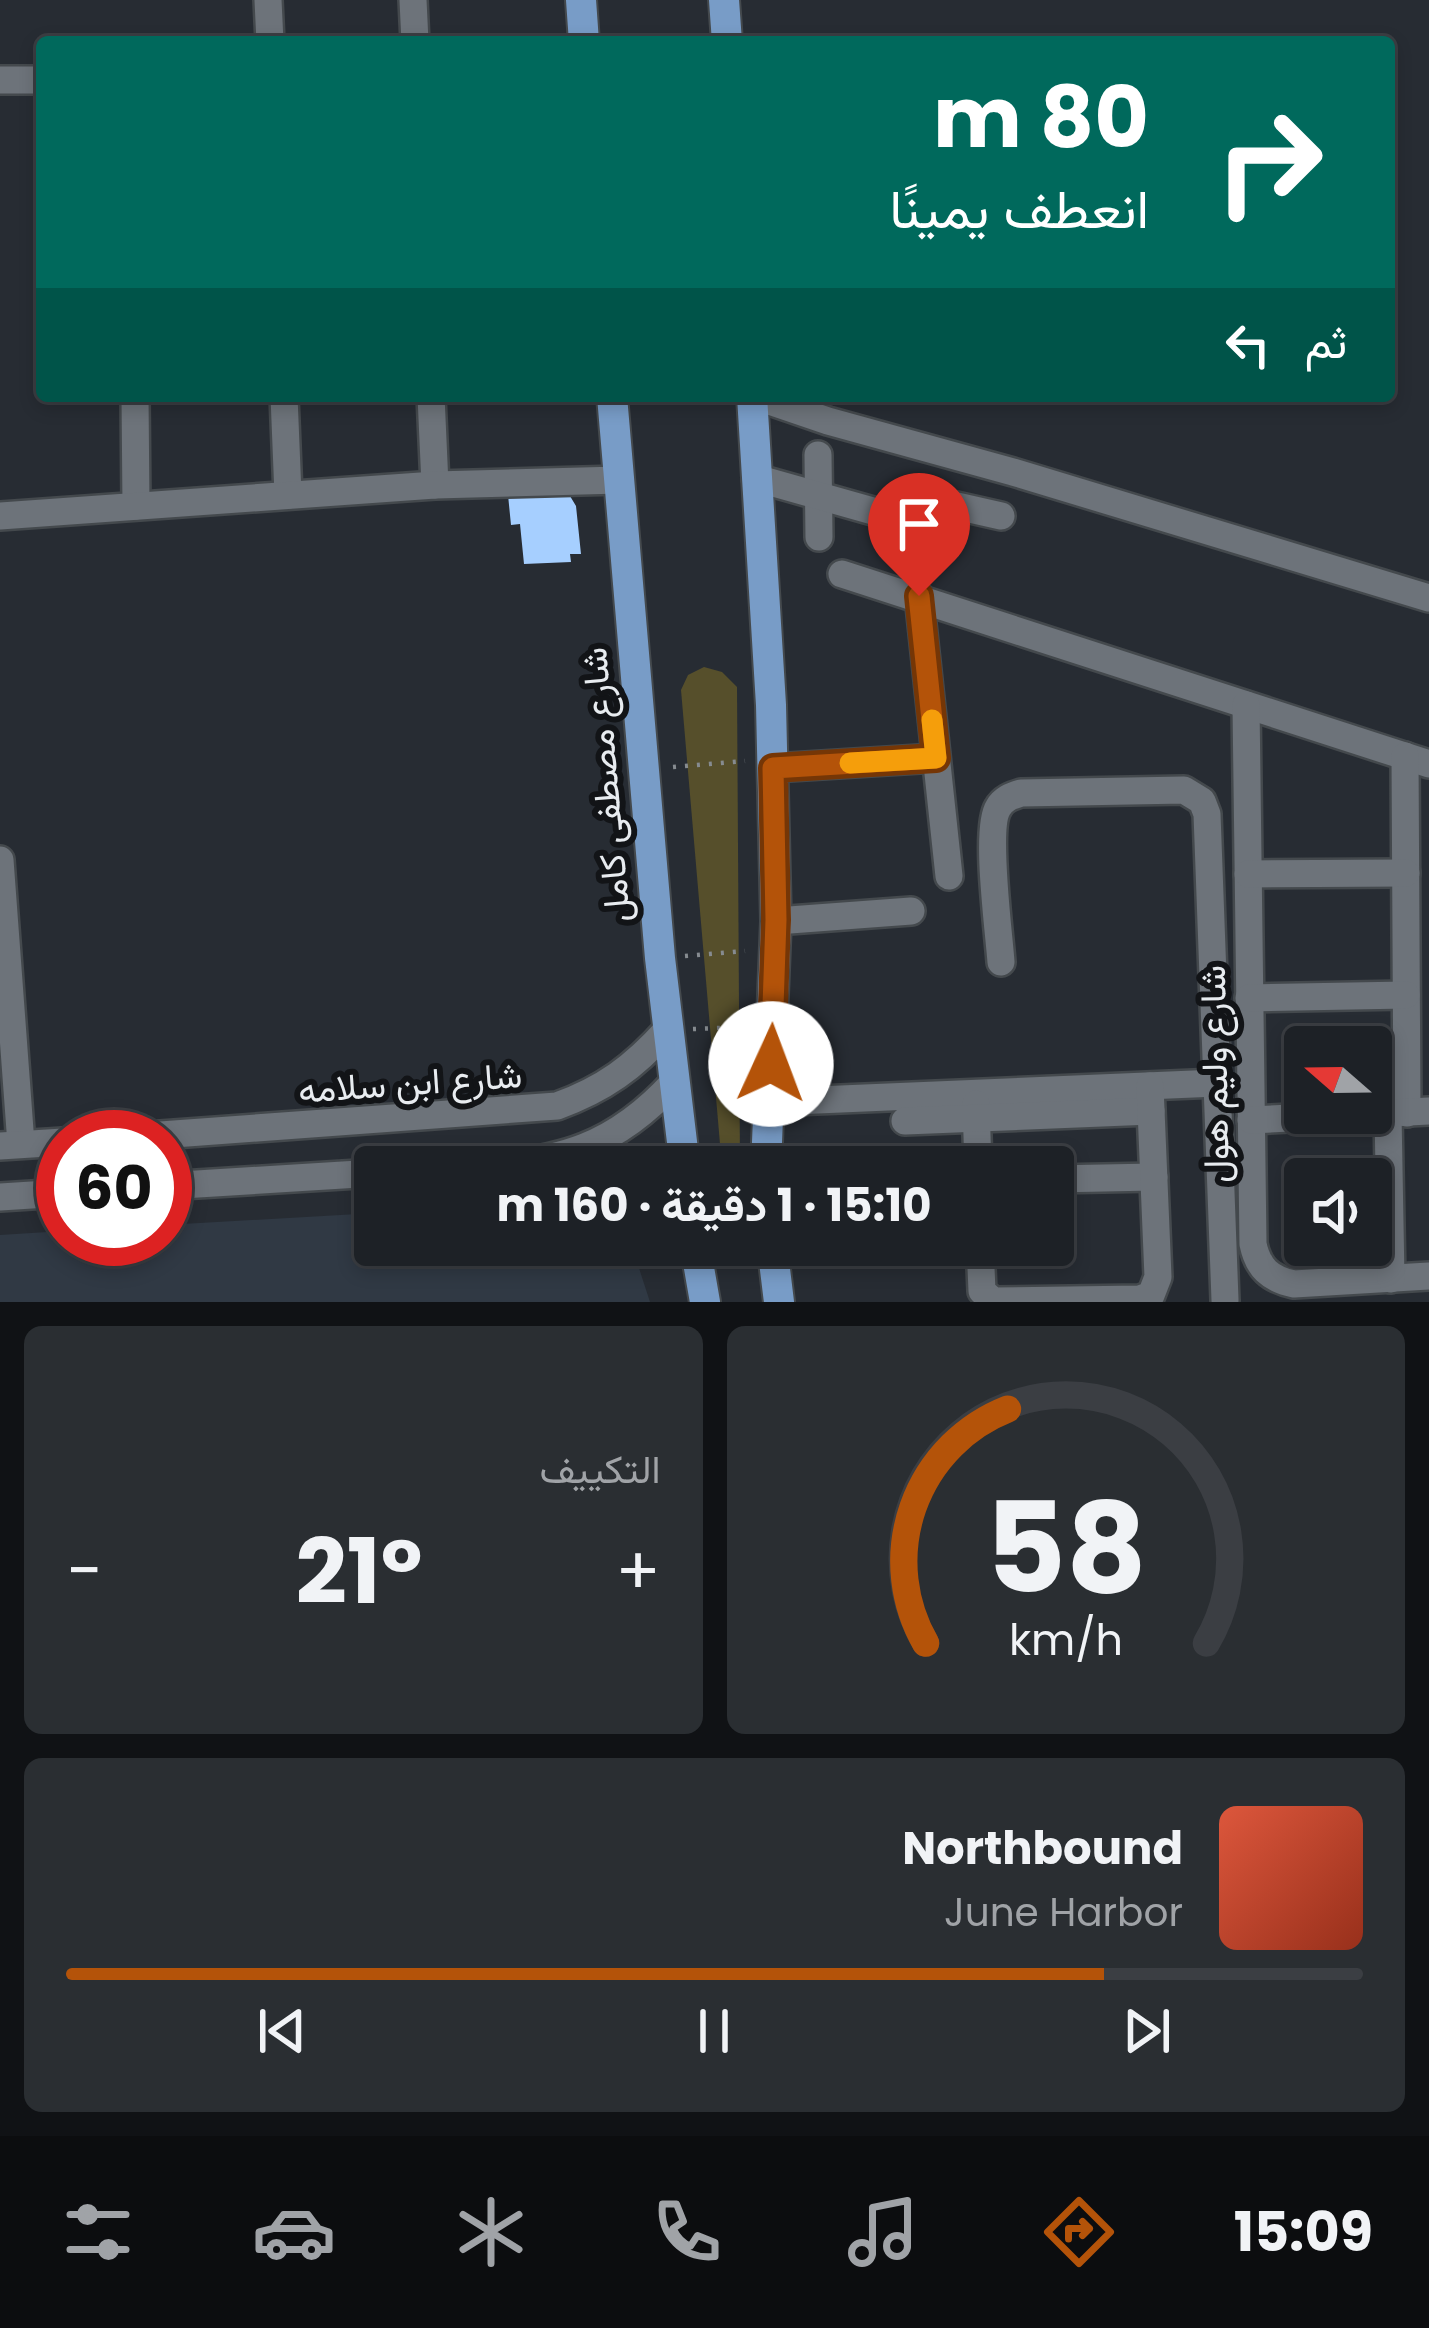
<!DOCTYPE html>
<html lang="ar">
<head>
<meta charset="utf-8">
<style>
	body { margin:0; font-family:Poppins,Vazirmatn,sans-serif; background:#2a2e32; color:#f1f3f6; direction:rtl; height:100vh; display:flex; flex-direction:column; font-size:45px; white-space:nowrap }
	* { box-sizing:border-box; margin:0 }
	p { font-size:39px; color:#a0a3a7 }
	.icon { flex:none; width:66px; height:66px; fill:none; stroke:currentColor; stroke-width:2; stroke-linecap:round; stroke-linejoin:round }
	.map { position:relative; height:1302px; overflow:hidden; direction:ltr }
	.sheet { display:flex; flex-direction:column; gap:24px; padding:24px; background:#101215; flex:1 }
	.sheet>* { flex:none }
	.guide { position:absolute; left:36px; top:36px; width:1359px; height:366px; border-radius:12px; box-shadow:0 6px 18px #0003,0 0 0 3px #3b3e43; direction:rtl; background:#00695c; color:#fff; overflow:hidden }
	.needle { width:78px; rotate:290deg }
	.buttons { position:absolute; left:1284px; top:1026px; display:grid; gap:24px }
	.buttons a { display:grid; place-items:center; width:108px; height:108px; border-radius:12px; background:#1d2126; box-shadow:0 6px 18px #0003,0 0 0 3px #3b3e43; font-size:60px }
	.speed { position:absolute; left:36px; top:1110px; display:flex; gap:24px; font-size:60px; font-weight:700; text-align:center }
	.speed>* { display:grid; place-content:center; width:156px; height:156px; border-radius:50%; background:#1d2126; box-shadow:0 6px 18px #0003,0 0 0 3px #3b3e43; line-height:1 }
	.speed .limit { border:18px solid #d22; background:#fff; color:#111 }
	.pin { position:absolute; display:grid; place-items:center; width:102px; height:102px; color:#fff; margin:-123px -51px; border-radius:50% 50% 50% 0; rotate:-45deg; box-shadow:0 0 12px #0007 }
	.pin .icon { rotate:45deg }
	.me { position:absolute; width:132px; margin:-66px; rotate:2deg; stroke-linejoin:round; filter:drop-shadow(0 0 9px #0008) }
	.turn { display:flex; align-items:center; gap:42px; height:252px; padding:0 48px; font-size:54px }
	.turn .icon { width:156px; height:156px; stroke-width:2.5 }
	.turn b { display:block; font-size:84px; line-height:102px }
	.then { display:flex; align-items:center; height:114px; padding:0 48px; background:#0003; gap:24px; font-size:45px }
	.big { font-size:90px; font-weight:700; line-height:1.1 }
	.sheet .card { flex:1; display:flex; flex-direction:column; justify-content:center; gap:18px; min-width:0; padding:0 42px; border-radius:18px; background:#2a2e32 }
	.sheet .dial { align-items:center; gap:0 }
	.dial svg { height:312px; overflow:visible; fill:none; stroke:#3b3e43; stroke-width:7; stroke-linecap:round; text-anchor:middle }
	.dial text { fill:#f1f3f6; stroke:none }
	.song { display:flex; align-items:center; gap:36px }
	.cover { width:144px; height:144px; border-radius:18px; background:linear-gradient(135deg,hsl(10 70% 55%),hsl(10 70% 35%)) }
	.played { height:12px; border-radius:6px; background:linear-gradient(90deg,#b45309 80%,#3b3e43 80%) }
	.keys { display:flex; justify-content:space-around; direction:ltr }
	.heat { display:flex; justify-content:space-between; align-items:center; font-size:66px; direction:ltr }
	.sheet .tiles { flex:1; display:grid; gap:24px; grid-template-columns:1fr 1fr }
	.card:last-child { grid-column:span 2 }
	.trip { position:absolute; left:354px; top:1146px; width:720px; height:120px; border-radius:12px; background:#1d2126; box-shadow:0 6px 18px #0003,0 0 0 3px #3b3e43; font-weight:700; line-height:120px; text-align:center; direction:rtl }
	.menu { display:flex; height:192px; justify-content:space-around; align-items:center; background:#0c0d0f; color:#a0a3a7 }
	.menu .icon { width:84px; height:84px }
	.menu .active { color:#b45309 }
	.menu b { font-size:54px; color:#f1f3f6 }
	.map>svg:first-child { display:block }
	.built { fill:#303944 }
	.green { fill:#564f2b }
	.building { fill:#a6cfff }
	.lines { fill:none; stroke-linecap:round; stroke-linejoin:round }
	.minor-casing { stroke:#44494d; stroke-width:32 }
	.major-casing { stroke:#44494d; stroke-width:34 }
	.path { stroke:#868b90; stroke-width:4.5; stroke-dasharray:3 9; stroke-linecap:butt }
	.minor { stroke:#6d737a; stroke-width:27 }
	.major { stroke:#789cc7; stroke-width:30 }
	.route-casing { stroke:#753606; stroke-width:30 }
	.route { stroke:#b45309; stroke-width:21 }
	.slow { stroke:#f59e0b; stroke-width:21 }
	.labels { text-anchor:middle; stroke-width:12; stroke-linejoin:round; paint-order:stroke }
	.street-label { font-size:36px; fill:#e8ecf0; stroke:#121417 }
</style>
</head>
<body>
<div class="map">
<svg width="1429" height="1302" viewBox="0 0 1429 1302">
	<rect width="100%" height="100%" fill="#272c33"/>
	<polygon class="built" points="375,1213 375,1245 620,1245 638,1265 650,1302 0,1302 0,1235 63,1231 63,1239 165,1239 165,1225"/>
	<polygon class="green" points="704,667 722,672 737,687 740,1167 722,1167 681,690 688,675"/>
	<polygon class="building" points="558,491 570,496 576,506 581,554 570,554 571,562 524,564 520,524 511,525 508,495"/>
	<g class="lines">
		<g class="minor-casing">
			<g id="minor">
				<polyline points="268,0 270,42"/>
				<polyline points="413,0 415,42"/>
				<polyline points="0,80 42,80"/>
				<polyline points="135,396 136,506"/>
				<polyline points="284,396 288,495"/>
				<polyline points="431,396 435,485"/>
				<polyline points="755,396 828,421 1013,472 1429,598"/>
				<polyline points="818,455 819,537"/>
				<polyline points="756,478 894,517 910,520 939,502 1001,516"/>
				<polyline points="0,516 435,485 619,480"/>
				<polyline points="842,574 1429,764"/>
				<polyline points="919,596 949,876"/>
				<path d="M1246,705L1253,1244C1258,1268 1270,1279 1294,1284L1429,1276"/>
				<polyline points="1405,756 1407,1113"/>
				<polyline points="773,768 936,758"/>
				<polyline points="0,860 21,1144"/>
				<polyline points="1248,874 1406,873"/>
				<polyline points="776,921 911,911"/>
				<path d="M1001,962C999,933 985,829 998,808C1003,799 1011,796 1021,793L1184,790L1202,801L1207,814L1225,1300"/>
				<polyline points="1249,998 1406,995"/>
				<polyline points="770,1102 1217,1083"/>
				<polyline points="976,1104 978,1167"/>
				<polyline points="1388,1114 1391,1279"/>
				<polyline points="1251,1120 1429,1111"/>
				<polyline points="905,1121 1151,1111"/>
				<path d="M133,1137L557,1106C604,1089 634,1067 667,1030"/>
				<polyline points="0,1146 63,1142"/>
				<path d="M476,1167C560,1162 615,1147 674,1082"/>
				<polyline points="1053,1179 1154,1177"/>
				<polyline points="165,1186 375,1173"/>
				<polyline points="0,1197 63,1193"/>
				<polyline points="980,1245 982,1291 993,1301 1140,1299 1151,1295 1158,1277 1150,1086"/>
			</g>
		</g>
		<g class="major-casing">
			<g id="major">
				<polyline points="581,0 584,42"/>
				<polyline points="724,0 727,42"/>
				<polyline points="612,396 660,958 685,1167"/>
				<polyline points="752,396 771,705 776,921 766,1167"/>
				<polyline points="695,1245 705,1302"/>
				<polyline points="772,1245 779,1302"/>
			</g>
		</g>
		<g class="path">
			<polyline points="673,767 745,761"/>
			<polyline points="685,956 745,951"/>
			<polyline points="693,1029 742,1027"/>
		</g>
		<use href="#minor" class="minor"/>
		<use href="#major" class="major"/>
	</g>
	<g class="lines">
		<g class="route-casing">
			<polyline id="route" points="771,1064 776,920 773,768 936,758 919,596"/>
		</g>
		<use href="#route" class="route"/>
		<polyline class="slow" points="850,763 936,758 932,720"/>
	</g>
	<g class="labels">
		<g class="street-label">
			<text transform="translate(605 785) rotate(-95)" y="13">شارع مصطفى كامل</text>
			<text transform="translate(1214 1074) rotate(-91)" y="13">شارع وليم هول</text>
			<text transform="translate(410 1082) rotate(-4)" y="13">شارع ابن سلامه</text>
		</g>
	</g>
</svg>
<div class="buttons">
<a><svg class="needle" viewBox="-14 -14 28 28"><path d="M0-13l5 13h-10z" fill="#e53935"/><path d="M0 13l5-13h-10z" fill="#a0a3a7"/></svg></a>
<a><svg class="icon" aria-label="sound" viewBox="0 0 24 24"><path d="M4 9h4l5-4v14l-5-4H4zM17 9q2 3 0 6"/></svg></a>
</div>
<div class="speed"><div class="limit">60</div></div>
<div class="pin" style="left:919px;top:596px;background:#d93025"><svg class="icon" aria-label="arrive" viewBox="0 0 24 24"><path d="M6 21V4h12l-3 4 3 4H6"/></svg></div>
<svg class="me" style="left:771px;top:1064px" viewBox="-20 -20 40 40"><circle r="19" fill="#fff"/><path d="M0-13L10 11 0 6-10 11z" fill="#b45309"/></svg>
<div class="trip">15:10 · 1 دقيقة · 160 m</div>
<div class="guide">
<div class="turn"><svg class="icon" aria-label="right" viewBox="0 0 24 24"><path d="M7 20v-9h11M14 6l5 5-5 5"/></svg><div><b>80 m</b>انعطف يمينًا</div></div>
<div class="then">ثم<svg class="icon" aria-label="left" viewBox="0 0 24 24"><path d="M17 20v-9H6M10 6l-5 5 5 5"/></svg></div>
</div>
</div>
<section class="sheet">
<div class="tiles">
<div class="card dial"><svg viewBox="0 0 100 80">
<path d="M14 69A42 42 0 1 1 86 69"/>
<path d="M14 69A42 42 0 0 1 35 9" stroke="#b45309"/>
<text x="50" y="56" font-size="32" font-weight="700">58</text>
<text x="50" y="72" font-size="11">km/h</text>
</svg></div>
<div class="card"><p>التكييف</p>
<div class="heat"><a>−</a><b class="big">21°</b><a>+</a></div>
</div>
<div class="card">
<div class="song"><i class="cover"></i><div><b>Northbound</b><p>June Harbor</p></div></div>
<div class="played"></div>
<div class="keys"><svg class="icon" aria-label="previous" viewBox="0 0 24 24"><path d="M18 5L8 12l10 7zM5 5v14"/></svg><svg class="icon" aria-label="pause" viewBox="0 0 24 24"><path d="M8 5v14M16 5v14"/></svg><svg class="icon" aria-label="next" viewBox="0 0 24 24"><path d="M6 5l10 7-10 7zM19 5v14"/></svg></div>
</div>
</div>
</section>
<nav class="menu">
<b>15:09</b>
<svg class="icon active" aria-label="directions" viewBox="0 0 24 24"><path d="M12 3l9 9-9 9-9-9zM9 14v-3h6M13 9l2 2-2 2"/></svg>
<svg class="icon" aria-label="music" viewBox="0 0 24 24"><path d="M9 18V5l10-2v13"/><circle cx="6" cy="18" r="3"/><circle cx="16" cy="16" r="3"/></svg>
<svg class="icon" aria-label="phone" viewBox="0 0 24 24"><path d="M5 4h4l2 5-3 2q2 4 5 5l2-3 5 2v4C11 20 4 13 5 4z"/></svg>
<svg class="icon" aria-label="climate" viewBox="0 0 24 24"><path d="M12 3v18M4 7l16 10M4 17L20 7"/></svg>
<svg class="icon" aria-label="car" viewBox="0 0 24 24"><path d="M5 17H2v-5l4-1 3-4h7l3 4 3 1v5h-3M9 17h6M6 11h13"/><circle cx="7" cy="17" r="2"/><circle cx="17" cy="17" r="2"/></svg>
<svg class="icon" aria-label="filters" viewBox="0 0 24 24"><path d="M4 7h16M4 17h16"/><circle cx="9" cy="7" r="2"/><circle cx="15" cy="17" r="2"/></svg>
</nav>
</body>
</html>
